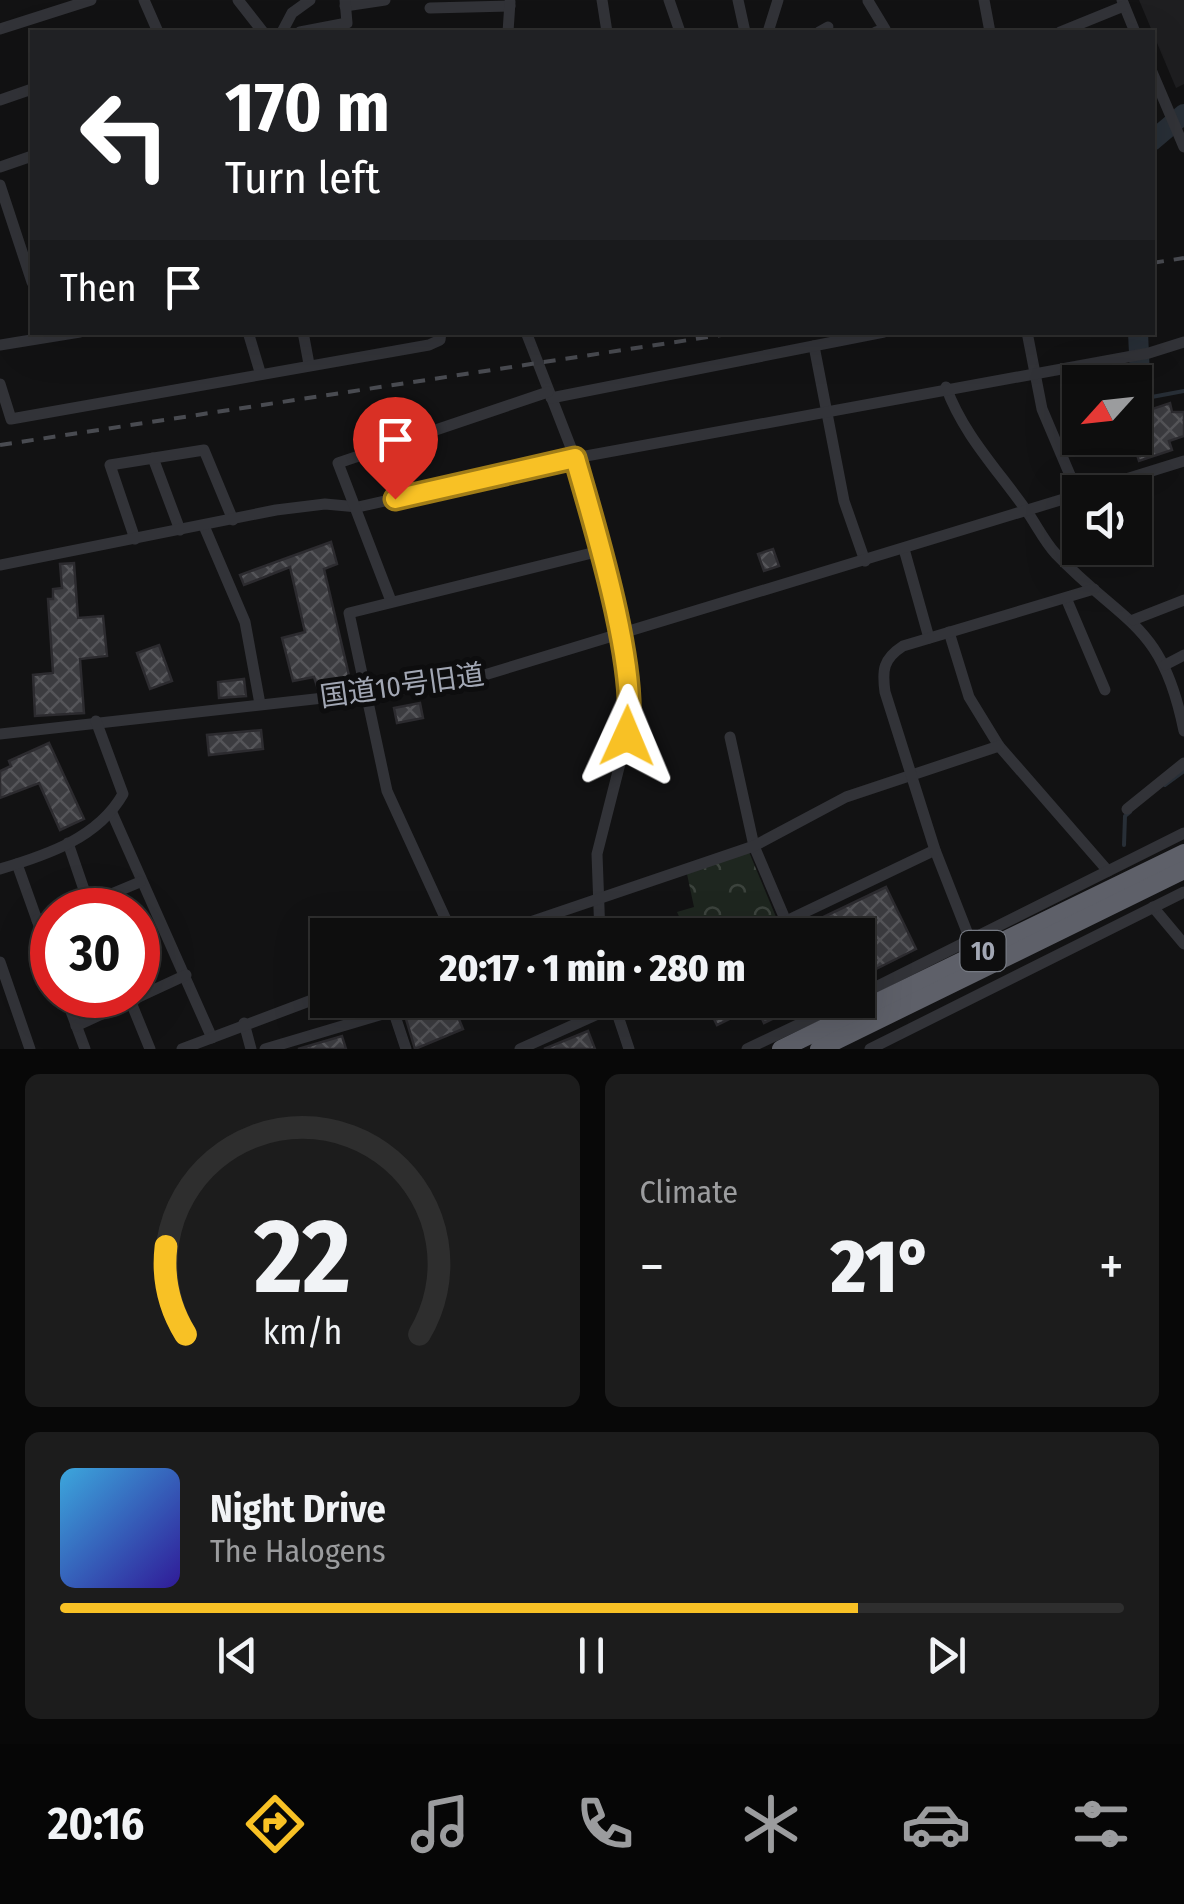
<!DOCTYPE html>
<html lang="en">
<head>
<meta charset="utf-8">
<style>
	body { margin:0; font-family:"Fira Sans Condensed","Noto Sans JP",sans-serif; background:#1c1c1c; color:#f1f3f6; height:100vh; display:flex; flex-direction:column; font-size:38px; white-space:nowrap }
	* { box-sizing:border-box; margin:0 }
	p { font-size:32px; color:#9b9c9e }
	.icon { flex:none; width:55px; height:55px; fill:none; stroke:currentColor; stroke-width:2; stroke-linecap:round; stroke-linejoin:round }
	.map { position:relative; height:1049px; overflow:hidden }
	.details { display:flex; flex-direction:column; gap:25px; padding:25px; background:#080808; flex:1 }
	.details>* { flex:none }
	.guide { position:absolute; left:30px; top:30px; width:1125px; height:305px; border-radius:0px; box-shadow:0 10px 40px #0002,0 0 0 2px #2e2e2e; background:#202124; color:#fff; overflow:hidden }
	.needle { width:65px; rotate:243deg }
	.fabs { position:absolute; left:1062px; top:365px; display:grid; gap:20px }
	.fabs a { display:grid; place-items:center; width:90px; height:90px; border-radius:0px; background:#0e0e0e; box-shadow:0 10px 40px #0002,0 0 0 2px #2e2e2e; font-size:50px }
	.speed { position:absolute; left:30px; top:888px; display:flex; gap:20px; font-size:50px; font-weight:700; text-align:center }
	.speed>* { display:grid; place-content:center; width:130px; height:130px; border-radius:50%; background:#0e0e0e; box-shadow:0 10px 40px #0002,0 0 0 2px #2e2e2e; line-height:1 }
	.speed .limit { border:15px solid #d22; background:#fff; color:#111 }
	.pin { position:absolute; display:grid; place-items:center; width:85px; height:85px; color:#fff; margin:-102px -42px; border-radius:50% 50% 50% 0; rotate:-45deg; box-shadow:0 0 10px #0007 }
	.pin .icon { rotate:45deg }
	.me { position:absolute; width:110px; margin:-55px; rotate:1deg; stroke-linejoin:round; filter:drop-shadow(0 0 8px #0008) }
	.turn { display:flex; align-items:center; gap:35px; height:210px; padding:0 30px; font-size:45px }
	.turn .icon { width:130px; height:130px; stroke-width:2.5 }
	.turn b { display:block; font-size:70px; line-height:85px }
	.then { display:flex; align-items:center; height:95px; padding:0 30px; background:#0003; gap:20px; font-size:38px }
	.big { font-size:75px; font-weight:800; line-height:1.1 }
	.details .widget { flex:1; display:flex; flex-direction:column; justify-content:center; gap:15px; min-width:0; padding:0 35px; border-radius:15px; background:#1c1c1c }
	.details .dial { align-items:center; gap:0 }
	.dial svg { height:260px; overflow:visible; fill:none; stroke:#2e2e2e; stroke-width:7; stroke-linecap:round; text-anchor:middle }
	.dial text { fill:#f1f3f6; stroke:none }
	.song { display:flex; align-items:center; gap:30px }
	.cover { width:120px; height:120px; border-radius:15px; background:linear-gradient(135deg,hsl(200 70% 55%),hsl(250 70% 35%)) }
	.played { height:10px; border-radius:5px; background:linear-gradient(90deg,#f8c125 75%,#2e2e2e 75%) }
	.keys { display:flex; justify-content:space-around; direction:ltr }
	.heat { display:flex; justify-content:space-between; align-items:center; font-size:55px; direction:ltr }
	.details .tiles { flex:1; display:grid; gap:25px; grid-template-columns:1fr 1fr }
	.widget:last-child { grid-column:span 2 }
	.trip { position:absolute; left:310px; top:918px; width:565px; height:100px; border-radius:0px; background:#0e0e0e; box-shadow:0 10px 40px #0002,0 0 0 2px #2e2e2e; font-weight:800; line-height:100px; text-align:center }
	.menu { display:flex; height:160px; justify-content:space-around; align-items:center; background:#060606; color:#9b9c9e }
	.menu .icon { width:70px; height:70px }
	.menu .active { color:#f8c125 }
	.menu b { font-size:45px; color:#f1f3f6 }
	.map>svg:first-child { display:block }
	.built { fill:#1e1e20 }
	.park { fill:url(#park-crowns) }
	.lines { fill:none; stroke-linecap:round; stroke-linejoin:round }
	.stream { stroke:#282f37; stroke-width:4 }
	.river { stroke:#282f37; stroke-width:20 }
	.building { fill:url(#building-cross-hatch); stroke:#2c2b2f; stroke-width:2.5 }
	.minor { stroke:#323338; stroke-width:11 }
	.highway { stroke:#5e6069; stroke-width:18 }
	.rail { stroke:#494b51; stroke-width:4; stroke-dasharray:12 10; stroke-linecap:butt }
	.route-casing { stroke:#a17d18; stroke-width:25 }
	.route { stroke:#f8c125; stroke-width:18 }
	.labels { text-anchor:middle; stroke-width:10; stroke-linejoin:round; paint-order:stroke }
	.shield { fill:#0d0d0e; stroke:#757982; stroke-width:2.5 }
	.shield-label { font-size:25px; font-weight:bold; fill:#a2a7b4 }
	.street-label { font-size:28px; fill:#a2a7b4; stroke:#0d0d0e }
</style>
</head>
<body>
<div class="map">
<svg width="1184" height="1049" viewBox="0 0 1184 1049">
	<defs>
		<pattern id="park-crowns" width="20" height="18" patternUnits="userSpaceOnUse" patternTransform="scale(2.5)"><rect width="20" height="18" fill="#1e261f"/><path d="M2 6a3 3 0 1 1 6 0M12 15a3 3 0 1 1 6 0" fill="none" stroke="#3c433d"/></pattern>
		<pattern id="building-cross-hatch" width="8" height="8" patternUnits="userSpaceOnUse" patternTransform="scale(2.5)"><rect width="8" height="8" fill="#3c3c40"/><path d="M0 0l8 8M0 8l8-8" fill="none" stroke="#555559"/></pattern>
	</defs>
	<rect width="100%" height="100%" fill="#121213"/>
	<polygon class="built" points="1139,0 1184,0 1184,84 1176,88"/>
	<polygon class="park" points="749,852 776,917 742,935 688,935 677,912 694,907 687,874"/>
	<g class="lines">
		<g class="stream">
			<polyline points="1141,399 1184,391"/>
			<polyline points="1165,785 1184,771"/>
			<polyline points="1124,845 1125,816 1130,812"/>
		</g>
		<g class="river">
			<polyline points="1152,141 1184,114"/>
			<polyline points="1138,332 1141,399"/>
		</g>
	</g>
	<g class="building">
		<polygon points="1170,403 1172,412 1184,412 1184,436 1169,441 1172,450 1139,461 1132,438 1143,432 1140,413"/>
		<polygon points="331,542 337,564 324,569 351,684 318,689 314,677 293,681 282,638 305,632 290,567 244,585 240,575"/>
		<polygon points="773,549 779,566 764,571 758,554"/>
		<polygon points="74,563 78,618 103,616 107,656 80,659 84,713 35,716 33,675 53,673 48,599 53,599 53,589 62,588 60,564"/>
		<polygon points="159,645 172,681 150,689 137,653"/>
		<polygon points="244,679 246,696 219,698 218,682"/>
		<polygon points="420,703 423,718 397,723 394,708"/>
		<polygon points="261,730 263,749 209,755 207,735"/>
		<polygon points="49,743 84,819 60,830 39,783 0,798 0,771 11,766 9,761"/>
		<polygon points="886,887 916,949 858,978 858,935 786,935"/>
		<polygon points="451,1000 463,1029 415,1049 406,1019"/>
		<polygon points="666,1000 811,1000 764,1023 756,1006 717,1025 705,1001 674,1016"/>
		<polygon points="588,1031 595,1049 544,1049"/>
		<polygon points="342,1036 346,1049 298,1049"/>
	</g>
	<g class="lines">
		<g class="minor">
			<polyline points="144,0 158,32"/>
			<polyline points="238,0 263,32"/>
			<polyline points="602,0 607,32"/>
			<polyline points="669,0 680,32"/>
			<polyline points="738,0 745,32"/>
			<polyline points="984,0 990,32"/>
			<polyline points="1122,0 1135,32"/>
			<polyline points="868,1 885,29 876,32"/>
			<polyline points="345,6 385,0"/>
			<polyline points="430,8 510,6"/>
			<polyline points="0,29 91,0"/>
			<polyline points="282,32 292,13 310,0"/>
			<polyline points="300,32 347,23 345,0"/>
			<polyline points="508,32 510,2"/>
			<polyline points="768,32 778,0"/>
			<polyline points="819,32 828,27"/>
			<polyline points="1060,32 1124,6"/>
			<polyline points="1152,72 1184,147"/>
			<polyline points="0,100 32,89"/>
			<polyline points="0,167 32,156"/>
			<polyline points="0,185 32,282"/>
			<polyline points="248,332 260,372"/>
			<polyline points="303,332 309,364"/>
			<polyline points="526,332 575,458 600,551 630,697 627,736 597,854 600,935"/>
			<polyline points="1027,332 1042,409 1078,494"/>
			<polyline points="0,345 80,332"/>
			<polyline points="814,346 844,501 865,561"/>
			<polyline points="0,384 11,419 429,345 440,340 441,332"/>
			<path d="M946,387C963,434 997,469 1026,510C1036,524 1044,541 1056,554C1125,626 1162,622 1184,731"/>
			<polyline points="551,398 884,332"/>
			<polyline points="375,411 388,445"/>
			<polyline points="153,458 180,530"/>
			<polyline points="1084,492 1184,461"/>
			<polyline points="204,526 245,622 260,704"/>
			<polyline points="135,539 110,465 204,450 233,520"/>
			<polyline points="904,549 929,638"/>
			<polyline points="0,565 276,510 325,504 358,507 575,458 1149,353 1184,342"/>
			<polyline points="1066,598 1105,690"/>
			<polyline points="391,601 338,463 548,392"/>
			<polyline points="1133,620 1184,600"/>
			<polyline points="949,632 969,697 999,746 1108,871"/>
			<polyline points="1165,665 1184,655"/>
			<polyline points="0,734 458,683 1080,494"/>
			<polyline points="730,737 754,846 785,919"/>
			<polyline points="1127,809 1184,763"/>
			<polyline points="112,813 212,1038"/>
			<polyline points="68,843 91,910"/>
			<polyline points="17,864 52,962"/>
			<path d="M0,869C47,855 98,838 123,794L96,721"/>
			<polyline points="1153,907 1184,944"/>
			<polyline points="73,910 140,882"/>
			<polyline points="37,920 52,916"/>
			<polyline points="453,935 387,791 349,613 600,551"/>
			<polyline points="492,935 754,846 846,797 999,746"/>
			<polyline points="757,935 935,850"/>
			<path d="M971,942L935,850L885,692C882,670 883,659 903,646L1094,589"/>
			<polyline points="0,962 30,1049"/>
			<polyline points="65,995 85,1049"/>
			<polyline points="128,995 150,1049"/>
			<polyline points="858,996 1184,833"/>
			<polyline points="613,1001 629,1049"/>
			<polyline points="393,1010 406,1049"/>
			<polyline points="244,1023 251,1049"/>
			<polyline points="76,1026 186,975"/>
			<polyline points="182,1049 328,994"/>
			<polyline points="265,1049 430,1000"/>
			<polyline points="520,1049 629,1000"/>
			<polyline points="747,1049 850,1000"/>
			<polyline points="870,1049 1184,892"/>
		</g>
		<g class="highway">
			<polyline points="781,1049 1184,853"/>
			<polyline points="819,1049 1184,870"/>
		</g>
		<g class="rail">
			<polyline points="1152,263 1184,258"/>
			<polyline points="0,445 741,332"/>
		</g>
	</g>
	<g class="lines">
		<g class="route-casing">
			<path id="route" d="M395,499L575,458C594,524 640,673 627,736"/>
		</g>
		<use href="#route" class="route"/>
	</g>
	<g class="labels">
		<rect class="shield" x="960.5" y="931" width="45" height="40" rx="8"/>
		<g class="shield-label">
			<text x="983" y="960">10</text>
		</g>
		<g class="street-label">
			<text transform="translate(402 685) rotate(-8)" y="10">国道10号旧道</text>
		</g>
	</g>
</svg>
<div class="fabs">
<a><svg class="needle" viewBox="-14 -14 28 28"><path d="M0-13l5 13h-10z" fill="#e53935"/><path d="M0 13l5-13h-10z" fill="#9b9c9e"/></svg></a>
<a><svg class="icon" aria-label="sound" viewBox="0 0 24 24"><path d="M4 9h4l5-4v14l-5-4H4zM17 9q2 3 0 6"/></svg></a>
</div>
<div class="speed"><div class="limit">30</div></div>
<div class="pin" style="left:395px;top:499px;background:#d93025"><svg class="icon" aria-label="arrive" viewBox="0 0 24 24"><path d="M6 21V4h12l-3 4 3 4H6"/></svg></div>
<svg class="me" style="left:627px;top:736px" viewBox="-20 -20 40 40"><path d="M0-17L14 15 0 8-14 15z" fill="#f8c125" stroke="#fff" stroke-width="4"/></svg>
<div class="trip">20:17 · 1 min · 280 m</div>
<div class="guide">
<div class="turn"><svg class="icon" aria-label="left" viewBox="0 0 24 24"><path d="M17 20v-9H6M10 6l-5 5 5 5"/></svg><div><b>170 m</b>Turn left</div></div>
<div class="then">Then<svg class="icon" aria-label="arrive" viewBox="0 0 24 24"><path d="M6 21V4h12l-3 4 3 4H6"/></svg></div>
</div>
</div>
<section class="details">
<div class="tiles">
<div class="widget dial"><svg viewBox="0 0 100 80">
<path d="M14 69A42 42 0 1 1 86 69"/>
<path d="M14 69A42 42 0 0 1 8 42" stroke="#f8c125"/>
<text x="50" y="56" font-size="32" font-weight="700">22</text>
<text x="50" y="72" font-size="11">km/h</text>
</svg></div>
<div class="widget"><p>Climate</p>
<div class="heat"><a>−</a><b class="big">21°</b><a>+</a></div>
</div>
<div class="widget">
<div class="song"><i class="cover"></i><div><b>Night Drive</b><p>The Halogens</p></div></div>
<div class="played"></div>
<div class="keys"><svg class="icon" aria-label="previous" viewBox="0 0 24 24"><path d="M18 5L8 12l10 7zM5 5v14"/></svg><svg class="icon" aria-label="pause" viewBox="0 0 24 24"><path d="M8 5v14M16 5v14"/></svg><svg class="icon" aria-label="next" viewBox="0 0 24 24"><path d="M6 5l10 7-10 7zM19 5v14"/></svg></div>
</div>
</div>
</section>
<nav class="menu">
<b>20:16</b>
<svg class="icon active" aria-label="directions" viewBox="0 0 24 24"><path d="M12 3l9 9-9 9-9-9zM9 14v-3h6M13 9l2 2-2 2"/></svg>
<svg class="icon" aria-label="music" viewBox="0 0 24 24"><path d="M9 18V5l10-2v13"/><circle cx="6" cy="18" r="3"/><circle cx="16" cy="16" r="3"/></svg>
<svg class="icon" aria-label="phone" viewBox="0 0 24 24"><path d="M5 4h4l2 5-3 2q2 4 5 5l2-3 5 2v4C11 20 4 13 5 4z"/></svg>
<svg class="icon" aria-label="climate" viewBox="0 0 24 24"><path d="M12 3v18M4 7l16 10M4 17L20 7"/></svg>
<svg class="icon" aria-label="car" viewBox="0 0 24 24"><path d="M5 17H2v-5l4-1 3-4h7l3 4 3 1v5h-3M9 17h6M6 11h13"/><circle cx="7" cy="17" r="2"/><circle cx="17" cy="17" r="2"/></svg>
<svg class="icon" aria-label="filters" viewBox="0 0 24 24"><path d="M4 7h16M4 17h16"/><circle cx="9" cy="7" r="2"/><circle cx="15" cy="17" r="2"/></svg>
</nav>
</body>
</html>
